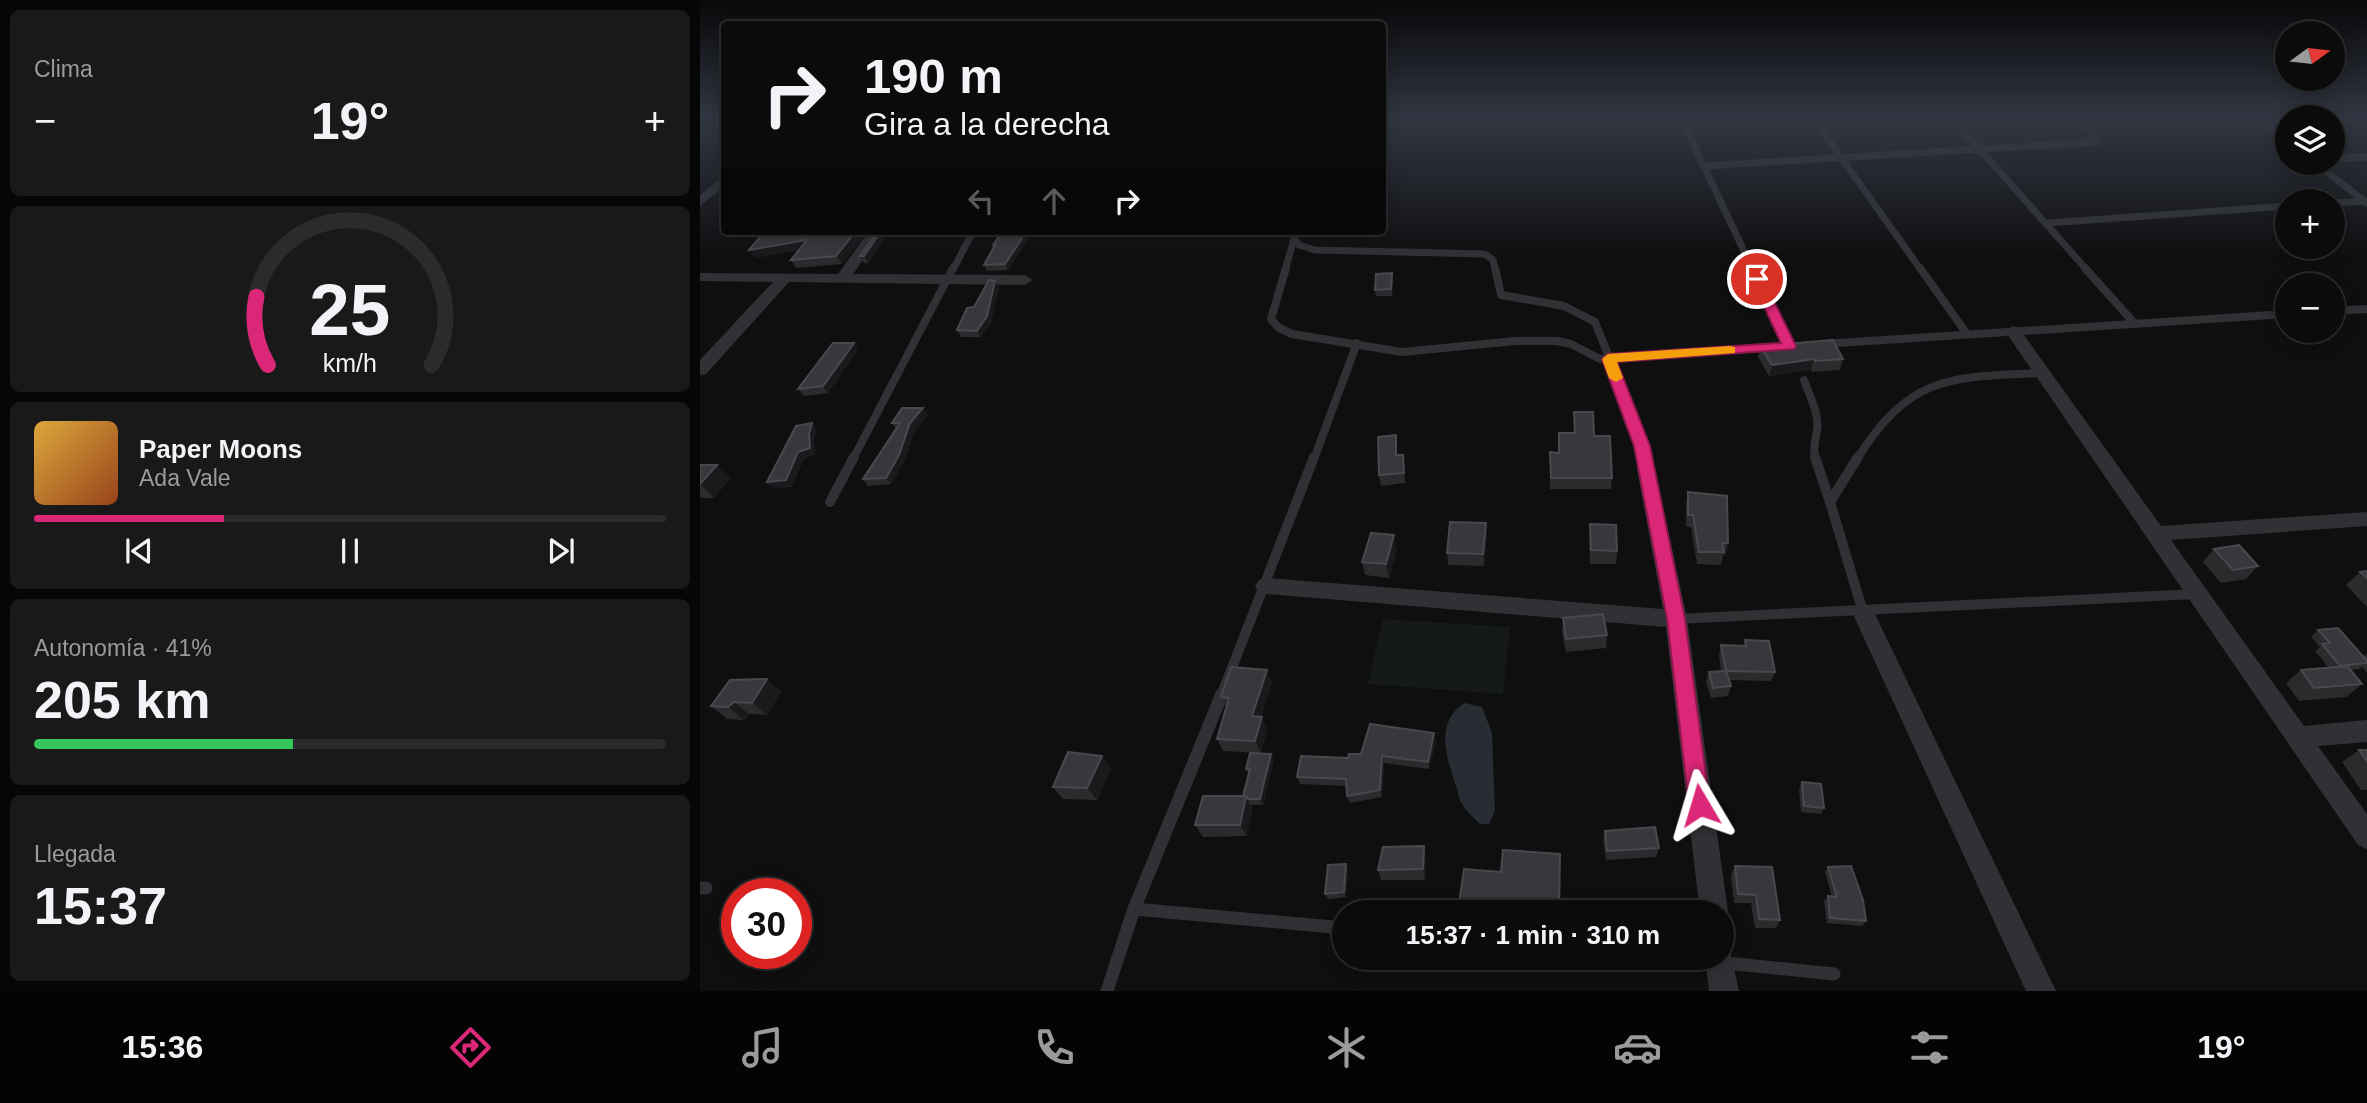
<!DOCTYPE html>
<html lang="es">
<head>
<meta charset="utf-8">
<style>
	body { margin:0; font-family:Helvetica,sans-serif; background:#19191a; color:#f1f3f6; height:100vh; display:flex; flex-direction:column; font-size:26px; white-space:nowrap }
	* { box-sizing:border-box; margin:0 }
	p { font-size:23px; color:#9a9b9d }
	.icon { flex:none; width:38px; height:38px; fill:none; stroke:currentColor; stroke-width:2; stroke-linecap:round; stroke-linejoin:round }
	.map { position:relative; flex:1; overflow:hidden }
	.drawer { display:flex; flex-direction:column; gap:10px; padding:10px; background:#060607; width:700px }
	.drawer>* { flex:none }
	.hud { position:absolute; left:21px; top:21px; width:665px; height:214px; border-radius:7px; box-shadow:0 4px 18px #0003,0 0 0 2px #2b2b2d; background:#0b0b0c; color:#f1f3f6; overflow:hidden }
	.needle { width:46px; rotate:75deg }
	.controls { position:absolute; left:1575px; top:21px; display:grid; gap:14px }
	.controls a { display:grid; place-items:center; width:70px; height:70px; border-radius:50%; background:#0b0b0c; box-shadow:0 4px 18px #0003,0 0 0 2px #2b2b2d; font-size:35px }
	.speed { position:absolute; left:21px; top:878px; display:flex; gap:14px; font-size:35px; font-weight:700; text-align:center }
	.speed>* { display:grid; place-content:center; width:91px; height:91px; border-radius:50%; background:#0b0b0c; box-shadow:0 4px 18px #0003,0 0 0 2px #2b2b2d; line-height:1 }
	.speed .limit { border:10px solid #d22; background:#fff; color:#111 }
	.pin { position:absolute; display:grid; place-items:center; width:60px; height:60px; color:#fff; margin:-30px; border:4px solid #fff; border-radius:50%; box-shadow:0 2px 7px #0007 }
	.me { position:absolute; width:77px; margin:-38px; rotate:353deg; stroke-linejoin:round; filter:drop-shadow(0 0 5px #0008) }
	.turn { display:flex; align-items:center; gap:24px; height:147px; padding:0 28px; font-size:32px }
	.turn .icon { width:91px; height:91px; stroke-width:2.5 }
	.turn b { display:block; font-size:49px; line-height:60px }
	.lanes { display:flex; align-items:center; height:66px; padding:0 28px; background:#0003; justify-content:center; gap:35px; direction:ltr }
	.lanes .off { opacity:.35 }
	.big { font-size:52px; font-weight:700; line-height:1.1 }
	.drawer .widget { flex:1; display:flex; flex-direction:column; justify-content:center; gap:10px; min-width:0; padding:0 24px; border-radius:10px; background:#19191a }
	.drawer .dial { align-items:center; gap:0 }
	.dial svg { height:182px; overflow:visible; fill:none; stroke:#2b2b2d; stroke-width:7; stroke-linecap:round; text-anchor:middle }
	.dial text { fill:#f1f3f6; stroke:none }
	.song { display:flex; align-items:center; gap:21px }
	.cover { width:84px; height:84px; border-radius:10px; background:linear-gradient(135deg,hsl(40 70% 55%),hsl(20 70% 35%)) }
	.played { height:7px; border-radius:4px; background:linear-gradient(90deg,#db2777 30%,#2b2b2d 30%) }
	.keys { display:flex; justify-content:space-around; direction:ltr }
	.heat { display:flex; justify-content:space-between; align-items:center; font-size:38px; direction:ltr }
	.charge { height:10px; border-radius:5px; background:linear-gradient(90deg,#34c759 41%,#2b2b2d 0) }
	.trip { position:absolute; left:632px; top:900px; width:402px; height:70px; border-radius:35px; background:#0b0b0c; box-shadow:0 4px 18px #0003,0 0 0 2px #2b2b2d; font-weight:700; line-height:70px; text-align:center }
	.menu { display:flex; height:112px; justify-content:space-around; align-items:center; background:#040405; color:#9a9b9d }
	.menu .icon { width:49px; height:49px }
	.menu .current { color:#db2777 }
	.menu b { font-size:32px; color:#f1f3f6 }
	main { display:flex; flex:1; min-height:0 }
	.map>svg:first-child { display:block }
	.green { fill:#161a17 }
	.water { fill:#272d32 }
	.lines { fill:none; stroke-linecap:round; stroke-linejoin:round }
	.service-far3 { stroke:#303135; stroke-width:7 }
	.service-far2 { stroke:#303135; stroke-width:8 }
	.service-far1 { stroke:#303135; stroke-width:10 }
	.service { stroke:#303135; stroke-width:13 }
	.minor { fill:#303135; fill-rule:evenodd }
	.wall { fill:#2b2b2e }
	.shaded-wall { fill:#1a1a1c }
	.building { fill:#38383c; stroke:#48494e; stroke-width:2 }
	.route { fill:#db2777; stroke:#8e194d; stroke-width:2 }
	.slow { fill:#f59e0b }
</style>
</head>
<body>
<main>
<section class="drawer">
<div class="widget"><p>Clima</p>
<div class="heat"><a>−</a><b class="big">19°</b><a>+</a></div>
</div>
<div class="widget dial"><svg viewBox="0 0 100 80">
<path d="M14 69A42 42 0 1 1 86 69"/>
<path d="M14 69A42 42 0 0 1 9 39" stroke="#db2777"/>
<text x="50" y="56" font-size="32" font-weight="700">25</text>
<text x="50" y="72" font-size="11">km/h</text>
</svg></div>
<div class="widget">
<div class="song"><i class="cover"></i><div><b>Paper Moons</b><p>Ada Vale</p></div></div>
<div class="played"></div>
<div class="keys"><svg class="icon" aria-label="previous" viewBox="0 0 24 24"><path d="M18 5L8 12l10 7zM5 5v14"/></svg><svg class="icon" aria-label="pause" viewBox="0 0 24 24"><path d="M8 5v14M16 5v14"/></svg><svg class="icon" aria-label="next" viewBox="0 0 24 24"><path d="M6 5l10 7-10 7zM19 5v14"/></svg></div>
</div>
<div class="widget"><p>Autonomía · 41%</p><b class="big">205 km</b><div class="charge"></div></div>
<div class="widget"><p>Llegada</p><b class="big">15:37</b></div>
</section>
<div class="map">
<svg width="1667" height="991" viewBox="0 0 1667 991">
	<rect width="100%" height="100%" fill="#0f0f10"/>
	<polygon class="green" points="683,619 810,627 803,694 668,684"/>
	<path class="water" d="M764,703L782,707L792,733L795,811L789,824H780C774,818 766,811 762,804C758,798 758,789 755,783C746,755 735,723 764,703Z"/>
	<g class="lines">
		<g class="service-far3">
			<polyline points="981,118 1053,270"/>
			<polyline points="1113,118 1221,270"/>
			<polyline points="1252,118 1387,270"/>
			<polyline points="1557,118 1587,141"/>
			<polyline points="1615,163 1667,203"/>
			<polyline points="1004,166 1396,142 1396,138 1378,118"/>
			<polyline points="1633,203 1666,201"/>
			<polyline points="1347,223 1587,206"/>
			<polyline points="594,239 599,245 615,250 785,254 793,260 795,270"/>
			<polyline points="253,270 273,231"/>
			<polyline points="585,270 594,239 593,231"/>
		</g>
		<g class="service-far2">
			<polyline points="586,268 571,319 579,328 592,334 702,352 815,341 857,341 871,344 900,359 1072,347"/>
			<polyline points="795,268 801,295 864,306 895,322 934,420 944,459"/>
			<polyline points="1052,268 1089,346"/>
			<polyline points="1220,268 1267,334"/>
			<polyline points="1385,268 1435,324"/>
			<polyline points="1633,311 1667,309"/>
			<polyline points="1122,344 1587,314"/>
			<path d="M1104,380C1109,395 1120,415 1117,430C1115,443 1113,446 1115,459"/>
			<polyline points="153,459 253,268"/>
			<polyline points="614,459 657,343"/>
			<path d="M1157,459C1210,375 1249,377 1342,373"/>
		</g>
		<g class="service-far1">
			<polyline points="943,457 946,469"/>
			<polyline points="1115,457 1130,502"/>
			<polyline points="1158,457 1130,502 1163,612"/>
			<polyline points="130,502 154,457"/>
			<polyline points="976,619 1496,594"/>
			<polyline points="521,696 614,457"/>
		</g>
		<g class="service">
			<polyline points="0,888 6,888"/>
			<polyline points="434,909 644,928"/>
			<polyline points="966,957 1134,974"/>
			<polyline points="407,991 434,909 522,694"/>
		</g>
		<g class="minor">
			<polygon points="1667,153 1667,161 1633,162 1633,154"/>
			<polygon points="24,176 24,187 0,206 0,195"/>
			<polygon points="169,231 183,231 153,274 325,275 333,280 325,285 89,282 6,374 0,375 0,360 73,282 0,281 0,273 138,274"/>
			<polygon points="1313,326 1319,328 1461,526 1667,512 1667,526 1471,540 1604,726 1667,720 1667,742 1618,746 1667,814 1667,849 1658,845 1305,331"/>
			<polygon points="946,462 953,464 955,469 987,619 1028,912 1022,922 1022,912 1000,912 966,627 566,594 559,592 555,586 559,580 566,578 963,609 937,469 939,464"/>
			<polygon points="1163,603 1171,606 1174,612 1356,991 1326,991 1152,612 1155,606"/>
			<polygon points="1022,944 1029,947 1039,991 1009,991 1005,957 1022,957"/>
		</g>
	</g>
	<g class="wall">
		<polygon points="65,231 167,231 142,264 96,268 91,260 98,250 55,258"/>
		<polygon points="178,231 189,231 168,263 164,263 160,256"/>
		<polygon points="293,245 324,246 308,270 287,271 284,265 294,247"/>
		<polygon points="693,280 692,296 676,296 675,290"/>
		<polygon points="295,281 299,287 291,323 281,337 261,337 257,330"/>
		<polygon points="154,343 158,349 128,393 104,396 98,389"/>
		<polygon points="1060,346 1143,359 1140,370 1112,372 1111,370 1069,376 1058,357"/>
		<polygon points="223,408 228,415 215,430 204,462 191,484 168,486 163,479 196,429 192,423"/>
		<polygon points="874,412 894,436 912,478 911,489 850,489 850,452 859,453 874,433"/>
		<polygon points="696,435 697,455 703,455 705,483 681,486 679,475"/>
		<polygon points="0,465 30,478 14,498 0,498"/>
		<polygon points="988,492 1028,543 1025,555 1023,555 1021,565 997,564 991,527 986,527 986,504"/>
		<polygon points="786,523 787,536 784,566 748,565 747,553"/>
		<polygon points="890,524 917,551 916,564 890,564 889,538"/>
		<polygon points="697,549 689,578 665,575 662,562"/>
		<polygon points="1514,549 1558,566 1546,579 1521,583 1503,562"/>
		<polygon points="1667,571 1667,607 1646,585 1660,572"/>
		<polygon points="863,618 907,635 906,648 866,652 862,632"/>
		<polygon points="1618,630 1663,656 1667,654 1667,673 1662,667 1660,669 1651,670 1662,684 1646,697 1599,701 1586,683 1601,670 1629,668 1615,651 1620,647 1611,637"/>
		<polygon points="1045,640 1075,672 1071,681 1029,680 1031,686 1028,696 1011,698 1006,682 1009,672 1021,671 1019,655 1021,645 1044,646"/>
		<polygon points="67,679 81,692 67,715 49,714 44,720 27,719 11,706"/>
		<polygon points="572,682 561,717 567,729 561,753 523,751 517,739 526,708 521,697"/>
		<polygon points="734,733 736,741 729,769 684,763 682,797 650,803 647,796 647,786 600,784 597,777 648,758"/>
		<polygon points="1659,750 1667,750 1667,790 1661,790 1642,762"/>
		<polygon points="402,756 411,768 397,800 363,799 353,787"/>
		<polygon points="574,760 563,805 551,805 552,808 547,836 503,837 495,825 543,796 548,774 546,769"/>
		<polygon points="1102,782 1124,808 1121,814 1101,812 1099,788"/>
		<polygon points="905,831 959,848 956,857 906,860 903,840"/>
		<polygon points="860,854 859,912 760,912 759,904"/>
		<polygon points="726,857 725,880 681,880 678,870"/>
		<polygon points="1035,866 1080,920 1076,928 1055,928 1051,903 1034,903 1031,875"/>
		<polygon points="1128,867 1166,921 1162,926 1127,923 1124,901 1128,896 1132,897 1125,872"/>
		<polygon points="648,869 646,897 628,899 625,894"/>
	</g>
	<g class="shaded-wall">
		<polygon points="156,231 167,231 142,264 136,256"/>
		<polygon points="181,231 189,231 168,263 164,256"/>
		<polygon points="324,231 330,231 324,246 308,270 305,264"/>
		<polygon points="107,240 112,248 55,258 49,250"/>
		<polygon points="295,281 299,287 291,323 281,337 277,331"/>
		<polygon points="154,343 158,349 128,393 123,386"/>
		<polygon points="1114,359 1111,370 1069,376 1072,365"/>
		<polygon points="223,408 228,415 215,430 204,462 191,484 186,478 210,423"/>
		<polygon points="112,423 117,430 114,441 116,455 104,459 92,487 73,489 67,482 98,452 109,434"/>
		<polygon points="17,465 30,478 14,498 0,484"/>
		<polygon points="786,523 787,536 784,566 783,554"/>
		<polygon points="694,535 697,549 689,578 686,564"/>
		<polygon points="567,670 572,682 558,729 552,716"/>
		<polygon points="67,679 81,692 67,715 52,703"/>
		<polygon points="34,702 49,714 44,720 28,707"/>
		<polygon points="562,717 567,729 561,753 555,741"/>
		<polygon points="734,733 736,741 729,769 728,762"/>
		<polygon points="571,754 574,760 563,805 560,799"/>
		<polygon points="402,756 411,768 397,800 387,788"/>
		<polygon points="682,756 684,763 682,797 680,790"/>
		<polygon points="546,796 552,808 547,836 540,825"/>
		<polygon points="724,846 726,857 725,880 723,869"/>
		<polygon points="646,864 648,869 646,897 644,892"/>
	</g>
	<g class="building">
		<polygon points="65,231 156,231 136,256 91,260 107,240 49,250"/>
		<polygon points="178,231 181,231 164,256 160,256"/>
		<polygon points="303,231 324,231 321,240 305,264 284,265 295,245 293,245"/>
		<polygon points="692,273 691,289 675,290 676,274"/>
		<polygon points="289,280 295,281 287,316 277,331 257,330 267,308 274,307"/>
		<polygon points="1133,340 1143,359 1115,361 1114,359 1072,365 1060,346"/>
		<polygon points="133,343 154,343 123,386 98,389"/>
		<polygon points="202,408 223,408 210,423 199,455 186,478 163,479 200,423 192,423"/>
		<polygon points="874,412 893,412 894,436 910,436 912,478 851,478 850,452 859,453 859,433 875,433"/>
		<polygon points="112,423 109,434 110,448 98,452 86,480 67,482 96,426"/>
		<polygon points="696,435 696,455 703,455 704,473 679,475 678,437"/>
		<polygon points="0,465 17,465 0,484"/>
		<polygon points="988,492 1027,496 1028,543 1022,543 1024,552 999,552 993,515 988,515"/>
		<polygon points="750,522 786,523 783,554 747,553"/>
		<polygon points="890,524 916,525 917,551 891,550"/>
		<polygon points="671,533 694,535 686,564 662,562"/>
		<polygon points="1539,545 1558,566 1533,570 1514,549"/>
		<polygon points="1667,571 1667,578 1660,572"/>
		<polygon points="903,614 907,635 866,639 863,618"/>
		<polygon points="1638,628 1667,661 1667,663 1640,666 1622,644 1630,643 1618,630"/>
		<polygon points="1045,640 1069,641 1075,672 1026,671 1031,686 1013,688 1009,672 1026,671 1021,645 1046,646"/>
		<polygon points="1647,666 1662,684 1614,688 1601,670"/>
		<polygon points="531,667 567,670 552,716 562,717 555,741 517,739 529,698 521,697"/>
		<polygon points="67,679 52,703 34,702 28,707 11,706 30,680"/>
		<polygon points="670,724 734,733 728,762 682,756 680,790 647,796 646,779 597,777 601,756 648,758 649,754 661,754"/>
		<polygon points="1659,750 1667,750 1667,761"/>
		<polygon points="368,752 402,756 387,788 353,787"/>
		<polygon points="550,753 571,754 560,799 548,799 546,796 543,796 550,769 546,769"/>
		<polygon points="1102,782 1121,784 1124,808 1104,806"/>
		<polygon points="503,796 546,796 540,825 495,825"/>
		<polygon points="955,827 959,848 907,851 905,831"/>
		<polygon points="724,846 723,869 678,870 683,847"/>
		<polygon points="803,850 860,854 859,911 759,904 764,869 801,872"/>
		<polygon points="646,864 644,892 625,894 628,865"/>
		<polygon points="1035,866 1072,867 1080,920 1059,919 1056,895 1038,894"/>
		<polygon points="1151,866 1163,900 1166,921 1130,918 1128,896 1137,897 1128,867"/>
	</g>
	<linearGradient id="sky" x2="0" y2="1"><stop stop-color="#080809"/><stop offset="0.46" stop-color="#313742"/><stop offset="1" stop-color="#313742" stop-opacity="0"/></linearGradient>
	<rect width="1667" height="257" fill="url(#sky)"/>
	<polygon class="route" points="1057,275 1063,279 1096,346 1094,349 917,362 950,446 985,619 1010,805 1007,812 1000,815 993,812 989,805 967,619 934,446 902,359 908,354 1081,343 1051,279"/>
	<polygon class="slow" points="1030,346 1035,347 1035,353 917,362 923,378 916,382 909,378 902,359 908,354"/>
</svg>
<div class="controls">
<a><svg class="needle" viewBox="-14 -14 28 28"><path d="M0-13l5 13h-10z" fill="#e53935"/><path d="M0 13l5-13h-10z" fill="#9a9b9d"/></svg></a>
<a><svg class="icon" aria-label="layers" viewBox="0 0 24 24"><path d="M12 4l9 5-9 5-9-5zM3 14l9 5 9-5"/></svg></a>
<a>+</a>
<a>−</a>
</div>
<div class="speed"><div class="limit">30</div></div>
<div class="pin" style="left:1057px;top:279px;background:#d93025"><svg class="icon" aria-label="arrive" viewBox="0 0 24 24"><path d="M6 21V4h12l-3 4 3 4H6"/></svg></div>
<svg class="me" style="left:1000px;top:805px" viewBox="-20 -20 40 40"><path d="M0-17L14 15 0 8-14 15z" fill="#db2777" stroke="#fff" stroke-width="4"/></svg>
<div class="trip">15:37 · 1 min · 310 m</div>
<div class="hud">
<div class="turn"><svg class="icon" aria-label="right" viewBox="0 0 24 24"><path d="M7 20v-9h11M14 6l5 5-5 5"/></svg><div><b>190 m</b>Gira a la derecha</div></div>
<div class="lanes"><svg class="icon off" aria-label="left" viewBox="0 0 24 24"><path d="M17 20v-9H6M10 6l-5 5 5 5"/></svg><svg class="icon off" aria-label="ahead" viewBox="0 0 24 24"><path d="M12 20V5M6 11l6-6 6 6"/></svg><svg class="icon" aria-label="right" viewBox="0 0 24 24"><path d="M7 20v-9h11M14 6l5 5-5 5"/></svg></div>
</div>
</div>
</main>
<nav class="menu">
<b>15:36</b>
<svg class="icon current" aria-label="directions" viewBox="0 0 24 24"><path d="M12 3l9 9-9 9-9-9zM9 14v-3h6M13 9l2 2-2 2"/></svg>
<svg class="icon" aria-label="music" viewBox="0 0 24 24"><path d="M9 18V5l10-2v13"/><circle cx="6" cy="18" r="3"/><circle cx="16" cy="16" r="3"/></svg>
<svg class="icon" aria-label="phone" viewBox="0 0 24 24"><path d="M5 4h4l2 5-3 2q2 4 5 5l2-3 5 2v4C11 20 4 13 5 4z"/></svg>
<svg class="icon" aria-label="climate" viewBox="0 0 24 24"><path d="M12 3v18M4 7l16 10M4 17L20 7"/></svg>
<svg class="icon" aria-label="car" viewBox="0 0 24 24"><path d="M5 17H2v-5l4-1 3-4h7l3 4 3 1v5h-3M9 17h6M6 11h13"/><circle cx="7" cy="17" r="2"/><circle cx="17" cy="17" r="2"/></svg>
<svg class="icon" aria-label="filters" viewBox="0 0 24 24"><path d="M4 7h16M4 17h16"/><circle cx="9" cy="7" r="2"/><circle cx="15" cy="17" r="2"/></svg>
<b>19°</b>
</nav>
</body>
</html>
